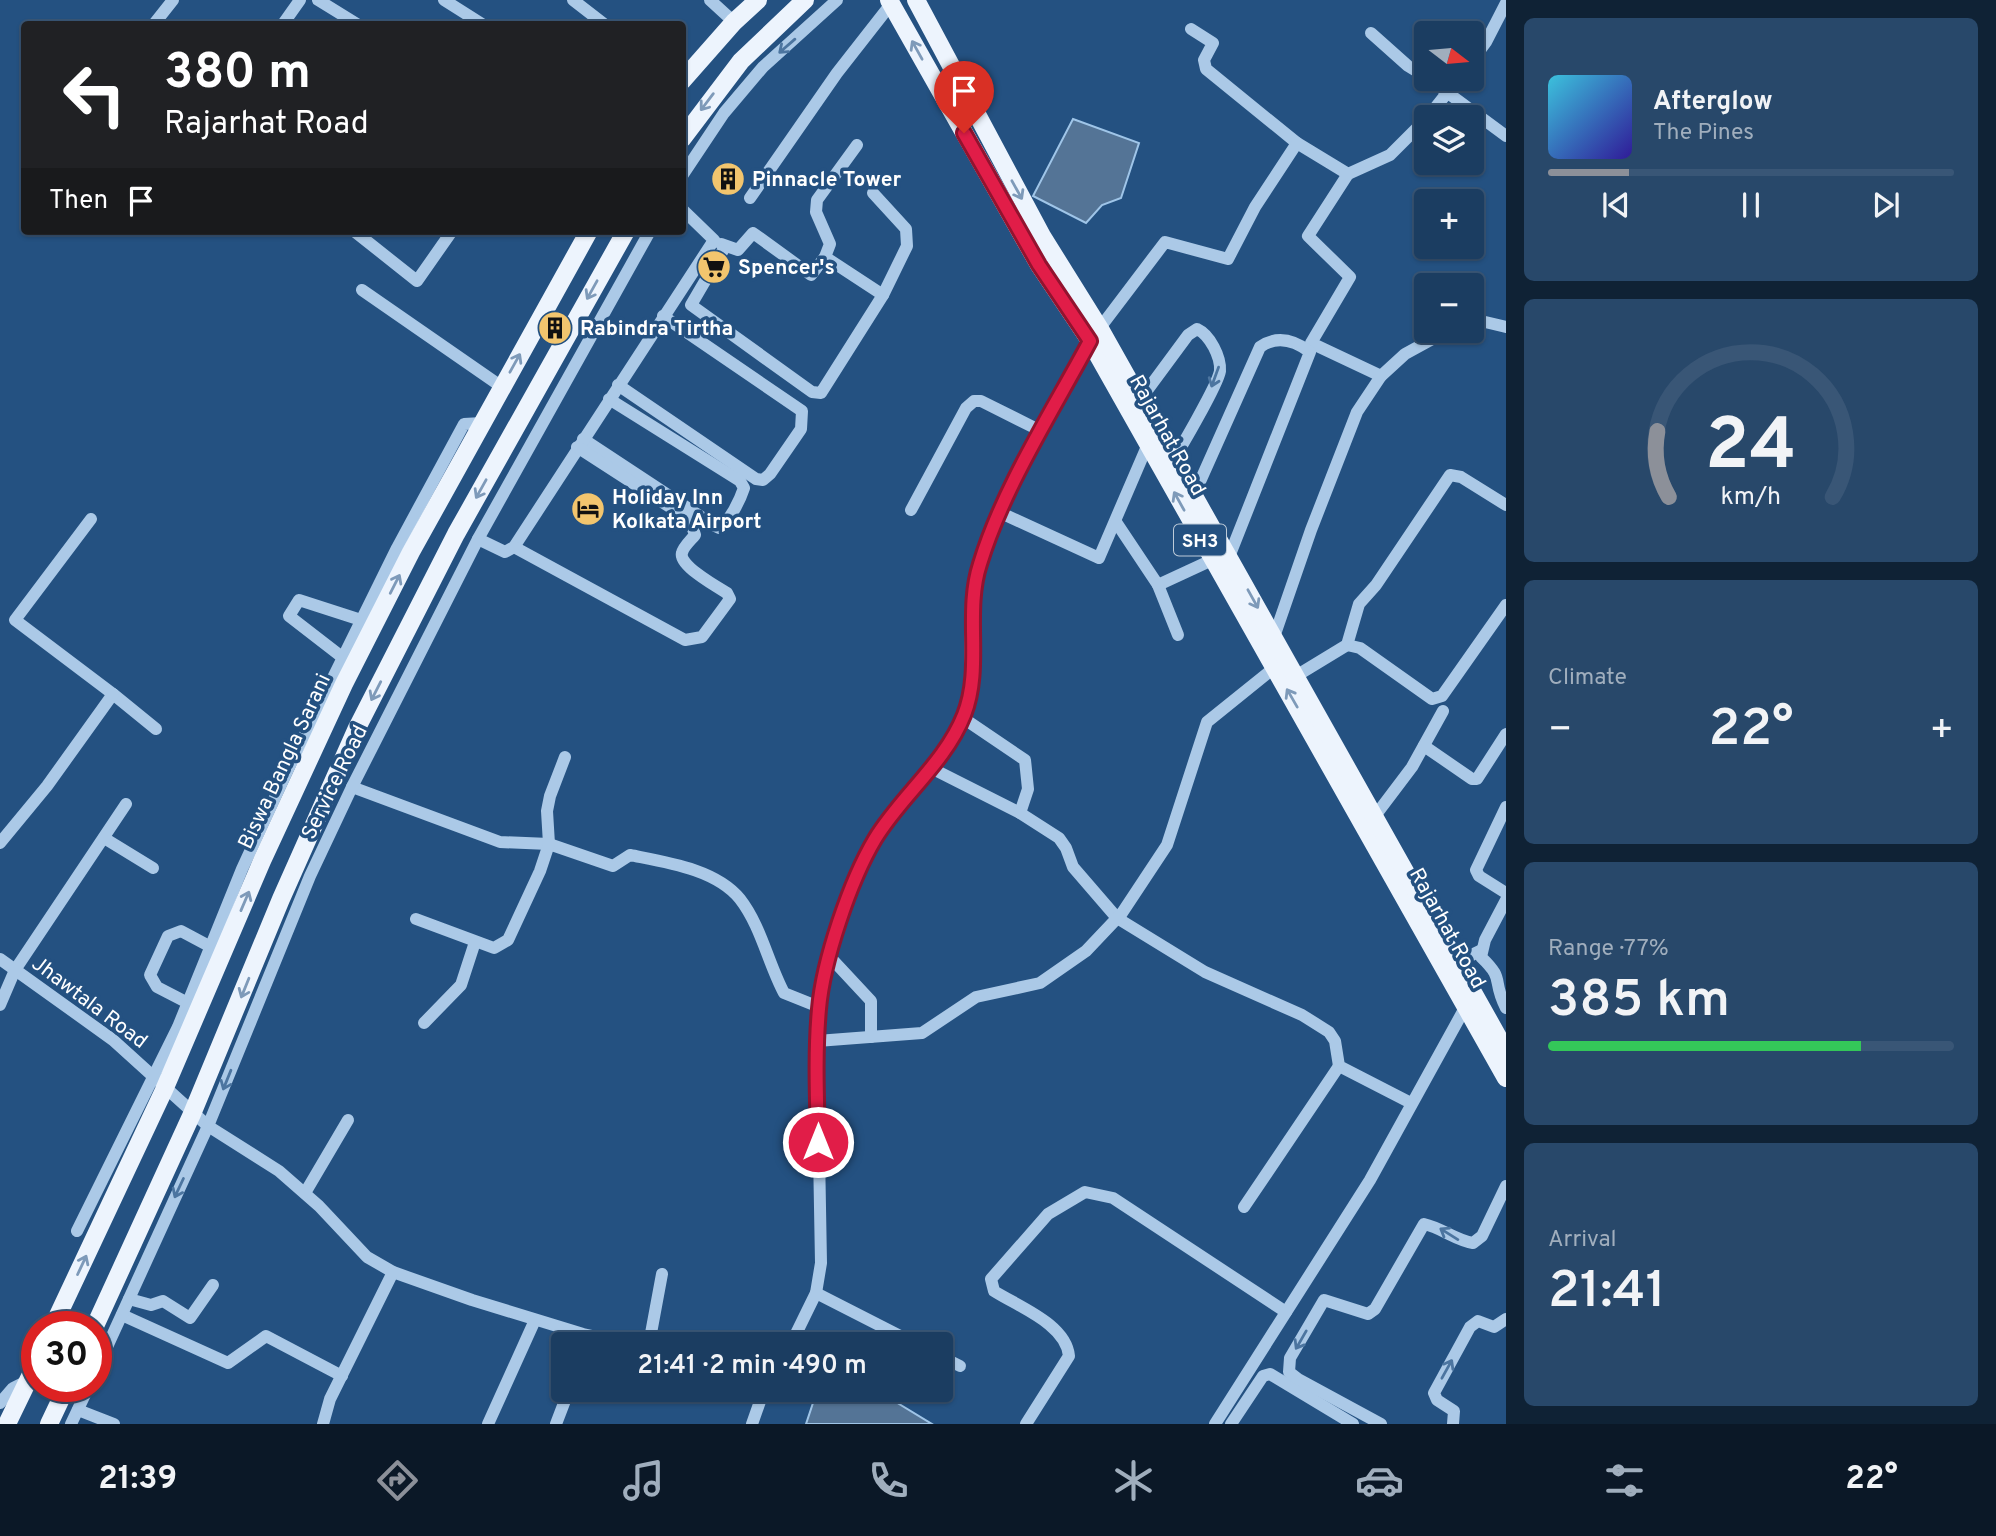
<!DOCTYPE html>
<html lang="en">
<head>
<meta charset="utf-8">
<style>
	body { margin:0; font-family:Overpass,sans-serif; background:#28486a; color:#f1f3f6; height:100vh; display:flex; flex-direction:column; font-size:26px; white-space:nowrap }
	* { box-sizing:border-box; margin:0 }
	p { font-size:23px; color:#a0aebd }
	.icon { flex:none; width:38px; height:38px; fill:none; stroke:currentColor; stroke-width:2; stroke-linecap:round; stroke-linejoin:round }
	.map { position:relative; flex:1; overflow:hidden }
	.side { display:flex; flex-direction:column; gap:18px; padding:18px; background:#0f2235; width:490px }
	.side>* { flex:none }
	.top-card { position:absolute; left:21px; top:21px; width:665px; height:214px; border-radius:7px; box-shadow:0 2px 5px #0004,0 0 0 2px #395676; background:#202124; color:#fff; overflow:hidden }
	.needle { width:46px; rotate:106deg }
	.buttons { position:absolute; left:1414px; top:21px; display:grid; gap:14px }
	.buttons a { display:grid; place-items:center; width:70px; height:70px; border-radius:7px; background:#1b3d61; box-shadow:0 2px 5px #0004,0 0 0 2px #395676; font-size:35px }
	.speed { position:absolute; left:21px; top:1311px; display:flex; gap:14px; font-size:35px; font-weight:700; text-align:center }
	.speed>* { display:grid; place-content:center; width:91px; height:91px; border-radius:50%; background:#1b3d61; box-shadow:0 2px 5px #0004,0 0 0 2px #395676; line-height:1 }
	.speed .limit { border:10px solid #d22; background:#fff; color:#111 }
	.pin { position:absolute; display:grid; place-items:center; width:60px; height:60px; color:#fff; margin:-72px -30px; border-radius:50% 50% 50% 0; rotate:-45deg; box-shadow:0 0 7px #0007 }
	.pin .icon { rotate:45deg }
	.me { position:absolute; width:77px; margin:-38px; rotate:0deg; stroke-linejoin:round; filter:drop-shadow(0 0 5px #0008) }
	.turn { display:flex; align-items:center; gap:24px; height:147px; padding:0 28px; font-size:32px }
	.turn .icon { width:91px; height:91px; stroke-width:2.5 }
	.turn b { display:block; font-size:49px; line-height:60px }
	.then { display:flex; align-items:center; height:66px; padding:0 28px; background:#0003; gap:14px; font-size:26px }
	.big { font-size:52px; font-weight:600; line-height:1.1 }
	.side .widget { flex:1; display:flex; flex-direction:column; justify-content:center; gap:10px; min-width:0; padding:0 24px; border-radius:10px; background:#28486a }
	.side .dial { align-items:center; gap:0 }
	.dial svg { height:182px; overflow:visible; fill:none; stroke:#395676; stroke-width:7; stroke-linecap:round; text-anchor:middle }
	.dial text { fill:#f1f3f6; stroke:none }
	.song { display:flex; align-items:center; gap:21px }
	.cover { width:84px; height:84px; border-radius:10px; background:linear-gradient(135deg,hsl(190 70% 55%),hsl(250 70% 35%)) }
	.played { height:7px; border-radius:4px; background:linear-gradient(90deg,#8c9099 20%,#395676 20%) }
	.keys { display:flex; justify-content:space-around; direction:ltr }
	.heat { display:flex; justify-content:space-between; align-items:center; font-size:38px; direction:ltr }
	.charge { height:10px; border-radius:5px; background:linear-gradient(90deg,#34c759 77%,#395676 0) }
	.trip { position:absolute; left:551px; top:1332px; width:402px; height:70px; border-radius:7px; background:#1b3d61; box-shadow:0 2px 5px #0004,0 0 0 2px #395676; font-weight:600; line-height:70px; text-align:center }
	.menu { display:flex; height:112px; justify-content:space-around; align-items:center; background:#0b1827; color:#a0aebd }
	.menu .icon { width:49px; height:49px }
	.menu .on { color:#8c9099 }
	.menu b { font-size:32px; color:#f1f3f6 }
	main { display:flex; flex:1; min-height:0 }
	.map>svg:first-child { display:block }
	.water { fill:#547496; stroke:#9fc5e8; stroke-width:2 }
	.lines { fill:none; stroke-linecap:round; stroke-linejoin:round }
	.minor { stroke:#abc9e7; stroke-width:12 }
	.major { stroke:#edf4fd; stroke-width:18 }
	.oneway { stroke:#4c75a0 }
	.oneway2 { stroke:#7e9ab9 }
	.route-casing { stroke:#92132f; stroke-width:18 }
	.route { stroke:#e11d48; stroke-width:12 }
	.labels { text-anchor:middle; stroke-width:7; stroke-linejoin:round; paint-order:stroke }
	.shield { fill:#245181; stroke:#bdcbd9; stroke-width:2 }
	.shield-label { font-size:19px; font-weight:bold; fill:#fff }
	.poi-label { font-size:21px; font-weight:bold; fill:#fff; stroke:#245181; text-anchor:start }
	.street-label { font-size:21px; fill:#fff; stroke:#245181 }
</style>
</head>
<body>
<main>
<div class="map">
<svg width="1506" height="1424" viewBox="0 0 1506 1424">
	<rect width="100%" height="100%" fill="#245181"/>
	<g class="water">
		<polygon points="1073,119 1139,143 1121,198 1102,205 1086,223 1033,196"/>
		<polygon points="824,1390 876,1390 932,1424 806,1424 813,1403"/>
	</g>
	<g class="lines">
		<g class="minor">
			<polyline points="318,0 357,24"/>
			<polyline points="444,0 482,24"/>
			<polyline points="573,0 604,24"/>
			<polyline points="710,0 734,22"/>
			<polyline points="154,24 173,0"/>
			<polyline points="283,24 300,0"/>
			<polyline points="1191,29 1213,43 1204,60 1206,69 1297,143"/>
			<polyline points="1371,33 1408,66 1426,77"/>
			<polyline points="1472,61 1486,42 1506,3"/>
			<polyline points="1429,79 1506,136"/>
			<polyline points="1428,117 1458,79"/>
			<polyline points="1348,174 1308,236 1350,277 1311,343 1381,376"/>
			<polyline points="682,176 724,113 763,67 837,0"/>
			<polyline points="750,198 837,73 891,4"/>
			<polyline points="354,231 417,281 452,231"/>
			<polyline points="721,244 738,250 753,233 811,275 825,257 883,295"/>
			<polyline points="725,247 691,305 812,392 821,393 883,295 907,246 906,229 873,193"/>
			<polyline points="825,257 830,244 816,212 817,200 857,145"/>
			<polyline points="362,290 502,387"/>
			<polyline points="1472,323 1481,321 1506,327"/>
			<polyline points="618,385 756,479 763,480 770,474 801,429 802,411 663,316"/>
			<path d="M1140,400L1188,335L1197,329C1210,335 1221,357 1220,371C1218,384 1179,452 1170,464"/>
			<path d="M583,439L715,526L719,528C730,521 740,500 744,488L740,481L609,399"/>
			<path d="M1194,495L1260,347C1277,335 1294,340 1310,352L1229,557"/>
			<polyline points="911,510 966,408 974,401 981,401 1041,431"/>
			<polyline points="1001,513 1099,558 1148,444"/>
			<polyline points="1116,522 1158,585 1212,560"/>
			<polyline points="478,539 505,552 514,547 714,240 682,209"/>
			<path d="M514,547L685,640L702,637L730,599L727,593C717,587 678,565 682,553C683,547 691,540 695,535L690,520L577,447"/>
			<polyline points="1158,585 1178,635"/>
			<polyline points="1274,637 1311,530 1357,412 1381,376 1405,354 1447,331"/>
			<polyline points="1347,645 1360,648 1432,699 1442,696 1506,605"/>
			<polyline points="342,657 289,616 299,600 361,620"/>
			<polyline points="1296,676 1347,645 1359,604 1376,585 1450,475 1461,477 1506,505"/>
			<polyline points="113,694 156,729"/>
			<polyline points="1424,746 1472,779 1477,779 1506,734"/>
			<polyline points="931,768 1020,813 1028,789 1025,760 963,718"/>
			<path d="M352,787L500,842L549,844L613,866L630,855C665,862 716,869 740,899C761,926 768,963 784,993L819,1007"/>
			<polyline points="1506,807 1476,870 1479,876 1506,893"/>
			<polyline points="1020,813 1059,838 1066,848 1073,867 1117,918 1205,972 1302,1015 1329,1032 1335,1041 1339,1066 1411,1103"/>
			<polyline points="1375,816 1412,767 1443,711"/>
			<polyline points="104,838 153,868"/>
			<polyline points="0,843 47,786 113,694 15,620 91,519"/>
			<path d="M1506,900L1485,940L1481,957C1506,981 1491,978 1506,1008"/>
			<polyline points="416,919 494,948 508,940 540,871 549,844 547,811 550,796 565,757"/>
			<polyline points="0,959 113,1040 208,1126 279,1171 319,1206 367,1257 393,1272 472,1300 583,1334 630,1344"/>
			<polyline points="1457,962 1482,950"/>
			<polyline points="188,1003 157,987 150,975 168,936 181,931 211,947"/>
			<polyline points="0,1005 15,970 126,804"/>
			<polyline points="424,1023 461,985 475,942"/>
			<polyline points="871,1037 871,1001 830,957 841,916 874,840 901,801 931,768 963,718 970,695 971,602 980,563 1009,494 1090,341 1165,242 1228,259 1255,207 1297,143 1348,174 1390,155 1426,119"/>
			<polyline points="817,1041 922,1033 976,997 1040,983 1086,951 1122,913 1167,845 1207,722 1279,664"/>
			<polyline points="305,1193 348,1120"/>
			<polyline points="1244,1207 1339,1066"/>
			<polyline points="77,1231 178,1027 242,869 289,767 397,548 464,424 482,423"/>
			<polyline points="816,1293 916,1344"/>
			<polyline points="129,1299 151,1305 163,1301 190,1318 213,1285"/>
			<polyline points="122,1315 228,1363 266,1336 342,1376"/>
			<polyline points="649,1344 662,1274"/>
			<polyline points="791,1344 816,1293 821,1263 817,1041 819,1007 830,957"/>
			<polyline points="942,1357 960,1366"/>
			<polyline points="96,1371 208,1126 310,876 352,787 478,539 650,231"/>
			<polyline points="0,1403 13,1388 29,1380"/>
			<polyline points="78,1410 114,1424"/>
			<polyline points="71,1424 89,1386"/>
			<polyline points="323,1424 330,1399 393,1272"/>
			<polyline points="488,1424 535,1320"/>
			<polyline points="556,1424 569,1390"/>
			<polyline points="752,1424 764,1390"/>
			<path d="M1026,1424L1069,1356C1066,1324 1019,1307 994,1291L991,1279L1048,1214L1085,1192L1113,1198L1286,1312"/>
			<polyline points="1215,1424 1370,1180 1466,1006"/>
			<polyline points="1231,1424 1263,1376 1270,1374 1353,1424"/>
			<path d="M1381,1424L1298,1379L1289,1372L1290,1358L1324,1300L1368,1314L1375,1309L1424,1224C1442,1228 1455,1240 1473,1243L1482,1236L1506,1186"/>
			<polyline points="1453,1424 1454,1411 1437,1400 1434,1393 1470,1327 1478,1321 1494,1327 1506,1319"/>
		</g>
		<g class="major">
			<polyline points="889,0 1039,265 1090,341 1506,1078"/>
			<polyline points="916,0 1042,236 1100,329 1506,1051"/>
			<polyline points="682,81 734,22 758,0"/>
			<polyline points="682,139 741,61 805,0"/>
			<polyline points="53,1326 164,1090 262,861 344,684 411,552 589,231"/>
			<polyline points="95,1326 192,1114 281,899 357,728 456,534 626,231"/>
			<polyline points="7,1424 37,1362"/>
			<polyline points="49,1424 67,1386"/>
		</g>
	</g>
	<defs><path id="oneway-shaft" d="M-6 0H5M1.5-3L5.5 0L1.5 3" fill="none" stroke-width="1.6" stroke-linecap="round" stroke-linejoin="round" transform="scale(1.75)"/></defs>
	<g class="oneway">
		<use href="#oneway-shaft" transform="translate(787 46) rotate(139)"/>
		<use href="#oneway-shaft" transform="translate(1215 377) rotate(110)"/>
		<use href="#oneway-shaft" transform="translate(227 1080) rotate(112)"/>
		<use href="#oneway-shaft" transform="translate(179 1188) rotate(115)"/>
		<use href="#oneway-shaft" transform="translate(1449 1234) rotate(-148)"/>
		<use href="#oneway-shaft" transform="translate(1301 1340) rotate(120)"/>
		<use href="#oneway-shaft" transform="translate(1447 1369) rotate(-61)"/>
	</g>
	<g class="oneway2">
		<use href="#oneway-shaft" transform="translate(917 50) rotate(-119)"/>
		<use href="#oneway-shaft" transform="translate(707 102) rotate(127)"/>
		<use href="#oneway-shaft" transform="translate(1017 190) rotate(61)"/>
		<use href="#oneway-shaft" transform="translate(592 290) rotate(119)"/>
		<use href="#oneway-shaft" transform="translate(515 363) rotate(-61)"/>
		<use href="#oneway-shaft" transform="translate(481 489) rotate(119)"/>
		<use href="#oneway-shaft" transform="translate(1179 501) rotate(-119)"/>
		<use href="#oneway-shaft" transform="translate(395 584) rotate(-63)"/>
		<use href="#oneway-shaft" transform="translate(1253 599) rotate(61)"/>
		<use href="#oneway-shaft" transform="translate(376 691) rotate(117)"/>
		<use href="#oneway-shaft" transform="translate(1292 698) rotate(-120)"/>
		<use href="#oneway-shaft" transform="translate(245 901) rotate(-67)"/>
		<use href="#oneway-shaft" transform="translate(245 988) rotate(112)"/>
		<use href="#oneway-shaft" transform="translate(82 1265) rotate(-65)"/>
	</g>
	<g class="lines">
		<g class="route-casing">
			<path id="route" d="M818,1142C817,1098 815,1053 819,1009C823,961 850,881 875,839C901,796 945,763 964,715C983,667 964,613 980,564C1003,488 1052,412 1090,341L1039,265L964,133"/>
		</g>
		<use href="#route" class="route"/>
	</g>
	<defs>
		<g id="building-disc" transform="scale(1.75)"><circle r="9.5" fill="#f2c56e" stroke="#245181"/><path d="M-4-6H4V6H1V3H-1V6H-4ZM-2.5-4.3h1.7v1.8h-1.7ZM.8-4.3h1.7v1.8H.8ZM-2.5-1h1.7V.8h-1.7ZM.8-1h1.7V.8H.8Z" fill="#111"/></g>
		<g id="supermarket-disc" transform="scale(1.75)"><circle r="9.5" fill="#f2c56e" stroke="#245181"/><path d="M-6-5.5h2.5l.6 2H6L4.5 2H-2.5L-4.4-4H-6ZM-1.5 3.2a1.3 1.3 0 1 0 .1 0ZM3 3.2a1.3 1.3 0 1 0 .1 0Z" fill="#111"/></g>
		<g id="hotel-disc" transform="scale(1.75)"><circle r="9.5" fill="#f2c56e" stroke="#245181"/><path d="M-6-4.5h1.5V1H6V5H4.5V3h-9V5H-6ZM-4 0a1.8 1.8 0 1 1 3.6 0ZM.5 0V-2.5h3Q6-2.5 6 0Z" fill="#111"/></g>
	</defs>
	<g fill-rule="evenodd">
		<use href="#building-disc" x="728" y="179"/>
		<use href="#supermarket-disc" x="714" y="267"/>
		<use href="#building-disc" x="555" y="328"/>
		<use href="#hotel-disc" x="588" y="509"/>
	</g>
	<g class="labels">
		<rect class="shield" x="1174" y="524.5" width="52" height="31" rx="5"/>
		<g class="shield-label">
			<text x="1200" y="547">SH3</text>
		</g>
		<g class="poi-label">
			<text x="752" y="186">Pinnacle Tower</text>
			<text x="738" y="274">Spencer's</text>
			<text x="580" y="335">Rabindra Tirtha</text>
			<text x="612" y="504">Holiday Inn<tspan x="612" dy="24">Kolkata Airport</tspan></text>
		</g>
		<g class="street-label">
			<text transform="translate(1168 435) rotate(61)" y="7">Rajarhat Road</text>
			<text transform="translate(284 761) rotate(-65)" y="7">Biswa Bangla Sarani</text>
			<text transform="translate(334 782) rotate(-64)" y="7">Service Road</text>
			<text transform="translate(1448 928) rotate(61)" y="7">Rajarhat Road</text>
			<text transform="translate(90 1002) rotate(37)" y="7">Jhawtala Road</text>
		</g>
	</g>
</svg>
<div class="buttons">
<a><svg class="needle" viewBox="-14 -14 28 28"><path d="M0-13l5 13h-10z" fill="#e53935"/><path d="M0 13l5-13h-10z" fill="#a0aebd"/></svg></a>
<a><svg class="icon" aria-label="layers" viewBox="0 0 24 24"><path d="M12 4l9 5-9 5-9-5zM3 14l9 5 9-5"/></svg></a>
<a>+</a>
<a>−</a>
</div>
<div class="speed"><div class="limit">30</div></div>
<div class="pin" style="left:964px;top:133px;background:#d93025"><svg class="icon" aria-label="arrive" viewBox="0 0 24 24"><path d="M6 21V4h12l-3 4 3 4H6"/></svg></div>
<svg class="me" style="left:818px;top:1142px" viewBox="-20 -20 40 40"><circle r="17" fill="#e11d48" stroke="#fff" stroke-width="3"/><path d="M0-11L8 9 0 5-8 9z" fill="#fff"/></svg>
<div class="trip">21:41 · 2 min · 490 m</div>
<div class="top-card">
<div class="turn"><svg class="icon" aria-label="left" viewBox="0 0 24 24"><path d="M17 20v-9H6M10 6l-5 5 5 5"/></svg><div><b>380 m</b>Rajarhat Road</div></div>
<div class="then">Then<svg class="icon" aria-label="arrive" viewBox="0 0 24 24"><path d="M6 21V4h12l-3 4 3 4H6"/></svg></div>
</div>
</div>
<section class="side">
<div class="widget">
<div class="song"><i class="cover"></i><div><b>Afterglow</b><p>The Pines</p></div></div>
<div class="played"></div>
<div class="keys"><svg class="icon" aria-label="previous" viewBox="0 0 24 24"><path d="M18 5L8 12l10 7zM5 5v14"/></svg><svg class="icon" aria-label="pause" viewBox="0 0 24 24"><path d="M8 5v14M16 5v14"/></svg><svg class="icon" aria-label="next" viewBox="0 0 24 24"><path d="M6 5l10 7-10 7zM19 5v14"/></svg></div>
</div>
<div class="widget dial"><svg viewBox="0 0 100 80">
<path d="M14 69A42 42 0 1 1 86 69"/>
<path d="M14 69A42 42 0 0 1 9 40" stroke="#8c9099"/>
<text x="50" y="56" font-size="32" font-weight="700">24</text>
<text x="50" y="72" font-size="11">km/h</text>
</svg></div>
<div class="widget"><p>Climate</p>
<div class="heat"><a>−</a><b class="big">22°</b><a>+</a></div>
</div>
<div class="widget"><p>Range · 77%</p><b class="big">385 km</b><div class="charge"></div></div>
<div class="widget"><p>Arrival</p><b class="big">21:41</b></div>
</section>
</main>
<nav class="menu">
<b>21:39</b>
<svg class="icon on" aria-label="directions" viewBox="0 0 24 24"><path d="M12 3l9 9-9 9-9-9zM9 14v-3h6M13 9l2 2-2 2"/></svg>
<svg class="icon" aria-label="music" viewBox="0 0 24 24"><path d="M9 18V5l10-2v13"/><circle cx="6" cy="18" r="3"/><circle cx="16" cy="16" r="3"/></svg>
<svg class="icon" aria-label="phone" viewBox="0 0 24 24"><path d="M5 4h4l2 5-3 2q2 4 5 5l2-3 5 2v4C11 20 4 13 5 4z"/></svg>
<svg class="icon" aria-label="climate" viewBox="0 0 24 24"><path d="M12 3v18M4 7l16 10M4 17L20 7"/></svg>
<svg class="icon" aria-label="car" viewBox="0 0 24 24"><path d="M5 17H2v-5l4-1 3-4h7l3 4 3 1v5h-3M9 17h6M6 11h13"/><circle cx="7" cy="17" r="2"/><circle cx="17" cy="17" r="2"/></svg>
<svg class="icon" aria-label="filters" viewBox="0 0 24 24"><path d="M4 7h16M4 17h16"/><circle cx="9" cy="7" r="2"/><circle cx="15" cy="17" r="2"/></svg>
<b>22°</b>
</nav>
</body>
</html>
